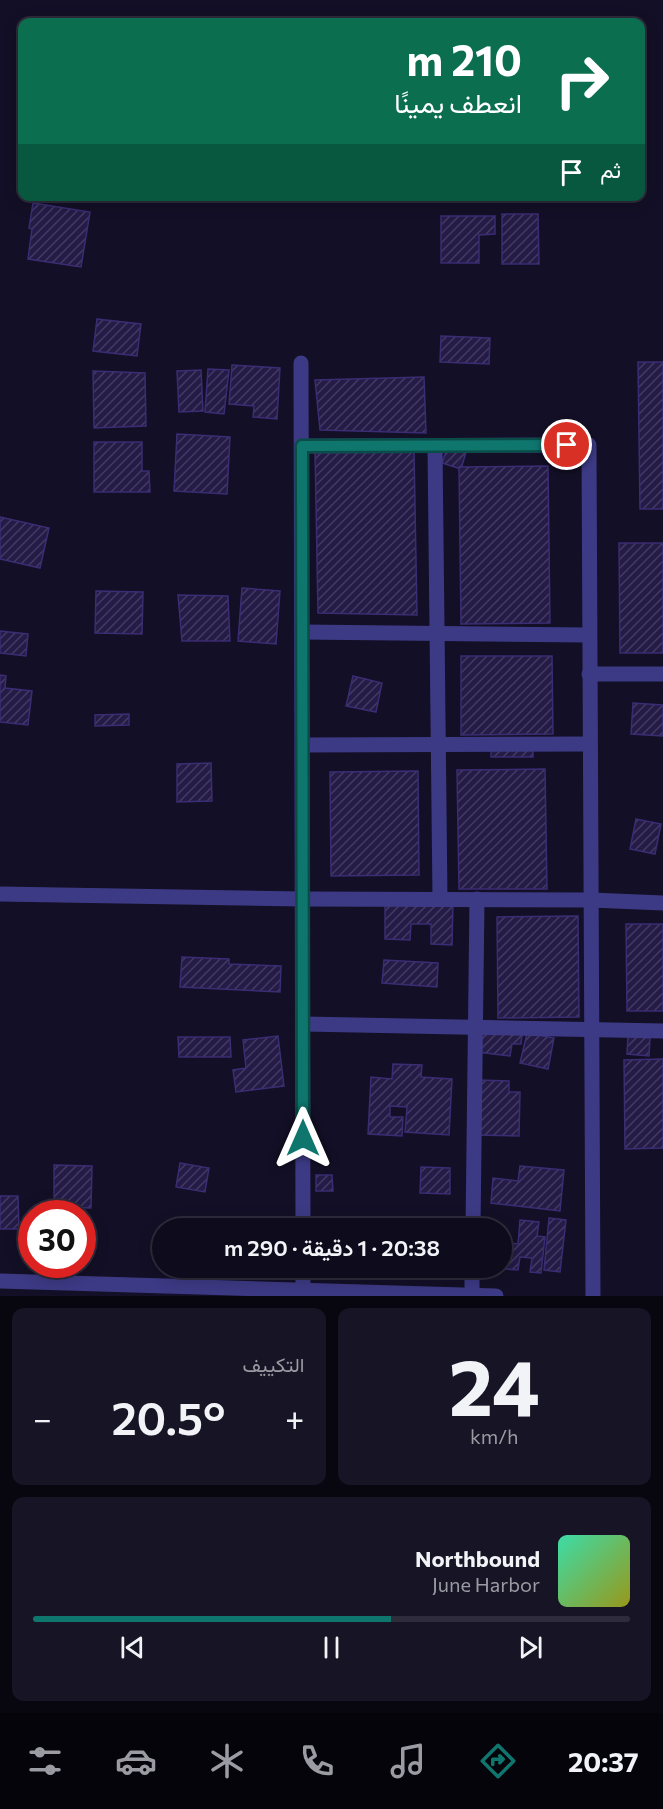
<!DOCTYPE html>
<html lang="ar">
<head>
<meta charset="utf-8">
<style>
	body { margin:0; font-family:Commissioner,Vazirmatn,sans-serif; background:#171425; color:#f1f3f6; direction:rtl; height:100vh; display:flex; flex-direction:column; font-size:22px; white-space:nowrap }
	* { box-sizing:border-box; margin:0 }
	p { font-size:20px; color:#9b9ba3 }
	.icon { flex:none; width:33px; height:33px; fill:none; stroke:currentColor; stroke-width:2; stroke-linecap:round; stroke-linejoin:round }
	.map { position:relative; height:1296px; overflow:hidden; direction:ltr }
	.side { display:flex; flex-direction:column; gap:12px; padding:12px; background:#08060f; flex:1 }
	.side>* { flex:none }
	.hud { position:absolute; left:18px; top:18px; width:627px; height:183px; border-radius:12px; box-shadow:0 3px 15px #0003,0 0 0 2px #2e2b3b; direction:rtl; background:#0b6e4f; color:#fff; overflow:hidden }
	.speed { position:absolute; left:18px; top:1200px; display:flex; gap:12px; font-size:30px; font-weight:700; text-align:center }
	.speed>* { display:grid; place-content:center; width:78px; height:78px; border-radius:50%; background:#0e0b1c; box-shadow:0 3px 15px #0003,0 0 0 2px #2e2b3b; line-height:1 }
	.speed .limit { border:9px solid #d22; background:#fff; color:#111 }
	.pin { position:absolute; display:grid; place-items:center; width:51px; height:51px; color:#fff; margin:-26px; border:3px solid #fff; border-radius:50%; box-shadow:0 2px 6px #0007 }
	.me { position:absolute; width:66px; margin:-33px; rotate:0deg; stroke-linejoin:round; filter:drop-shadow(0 0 4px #0008) }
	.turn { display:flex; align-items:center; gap:21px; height:126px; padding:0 24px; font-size:27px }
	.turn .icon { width:78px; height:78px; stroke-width:2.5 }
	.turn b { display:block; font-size:42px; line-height:51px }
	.then { display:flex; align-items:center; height:57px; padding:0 24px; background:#0003; gap:12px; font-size:22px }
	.big { font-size:45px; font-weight:600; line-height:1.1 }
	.side .card { flex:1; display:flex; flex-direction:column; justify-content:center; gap:9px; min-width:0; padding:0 21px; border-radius:12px; background:#171425 }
	.side .dial { align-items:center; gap:0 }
	.dial b { font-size:78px; line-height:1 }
	.song { display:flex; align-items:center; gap:18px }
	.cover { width:72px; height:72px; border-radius:9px; background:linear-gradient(135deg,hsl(160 70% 55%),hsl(60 70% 35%)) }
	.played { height:6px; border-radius:3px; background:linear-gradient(90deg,#0f766e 60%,#2e2b3b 60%) }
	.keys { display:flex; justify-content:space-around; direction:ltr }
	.heat { display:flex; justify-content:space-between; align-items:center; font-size:33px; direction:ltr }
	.side .tiles { flex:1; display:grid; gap:12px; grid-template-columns:1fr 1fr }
	.card:last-child { grid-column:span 2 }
	.trip { position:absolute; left:152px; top:1218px; width:360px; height:60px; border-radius:30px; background:#0e0b1c; box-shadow:0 3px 15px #0003,0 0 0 2px #2e2b3b; font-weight:600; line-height:60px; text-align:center; direction:rtl }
	.menu { display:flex; height:96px; justify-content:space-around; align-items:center; background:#06040b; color:#9b9ba3 }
	.menu .icon { width:42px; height:42px }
	.menu .on { color:#0f766e }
	.menu b { font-size:27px; color:#f1f3f6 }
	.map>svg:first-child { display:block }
	.building { fill:url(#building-hatch); stroke:#3b2d73; stroke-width:1.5 }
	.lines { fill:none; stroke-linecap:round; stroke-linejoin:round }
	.minor { stroke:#3d3a85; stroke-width:15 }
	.route-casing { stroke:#0a4d48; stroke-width:15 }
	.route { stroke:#0f766e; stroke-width:10 }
</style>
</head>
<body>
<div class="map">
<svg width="663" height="1296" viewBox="0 0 663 1296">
	<defs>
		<pattern id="building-hatch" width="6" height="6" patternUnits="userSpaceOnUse" patternTransform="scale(1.5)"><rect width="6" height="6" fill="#241b47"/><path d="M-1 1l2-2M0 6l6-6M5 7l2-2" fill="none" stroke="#433b63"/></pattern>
	</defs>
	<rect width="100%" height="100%" fill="#130f26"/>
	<g class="building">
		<polygon points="33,203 90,212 81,267 28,259 32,229 29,228"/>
		<polygon points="502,214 538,214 539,264 502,264"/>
		<polygon points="441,216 495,216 495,234 479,235 479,263 441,263"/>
		<polygon points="97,319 141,324 137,356 93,351"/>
		<polygon points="441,336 490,338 489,364 440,362"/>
		<polygon points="638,362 663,362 663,509 640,509"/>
		<polygon points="232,365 280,368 277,419 253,417 254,406 229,404"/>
		<polygon points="208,369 229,370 224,414 205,412"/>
		<polygon points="201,370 203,411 179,412 177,371"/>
		<polygon points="93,371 145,373 146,426 94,428"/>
		<polygon points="424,377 426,433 320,430 315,380"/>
		<polygon points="177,434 230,437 227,494 174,491"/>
		<polygon points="94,442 142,442 142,471 149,471 150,492 94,492"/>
		<polygon points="449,443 467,449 461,469 442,463"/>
		<polygon points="315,450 414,451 417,615 318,613"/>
		<polygon points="548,466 550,623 461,624 459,467"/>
		<polygon points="0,517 49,528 40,568 0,559"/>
		<polygon points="619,543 663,543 663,653 620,653"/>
		<polygon points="242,588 280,591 276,644 238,641"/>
		<polygon points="96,591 143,592 142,634 95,633"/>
		<polygon points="178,595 228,596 230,641 182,641"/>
		<polygon points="0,631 28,634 26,656 0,653"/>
		<polygon points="461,656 552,656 553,734 461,735"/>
		<polygon points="0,675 6,676 5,688 32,691 28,725 0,722"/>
		<polygon points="353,676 382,683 376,712 346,706"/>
		<polygon points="633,703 663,705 663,736 631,734"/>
		<polygon points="129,714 129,725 95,726 95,715"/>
		<polygon points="491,745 533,746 533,757 491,757"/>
		<polygon points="211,763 212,801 177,802 177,764"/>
		<polygon points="545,769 547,889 459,889 457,770"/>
		<polygon points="418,771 419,875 331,876 330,772"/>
		<polygon points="636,819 661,824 655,854 630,849"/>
		<polygon points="385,900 453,902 452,945 431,944 431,924 411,924 410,940 385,939"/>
		<polygon points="578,916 579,1017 498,1018 497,917"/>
		<polygon points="626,924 663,924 663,1011 627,1011"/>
		<polygon points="182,957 229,959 229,964 281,966 280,992 180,987"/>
		<polygon points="384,960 438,963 437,987 382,983"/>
		<polygon points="481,1022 523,1027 521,1044 512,1044 510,1056 477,1052"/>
		<polygon points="527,1033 554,1038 548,1069 520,1063"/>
		<polygon points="278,1036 284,1086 236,1092 233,1070 246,1068 243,1040"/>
		<polygon points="628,1036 650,1038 649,1056 627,1054"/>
		<polygon points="178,1037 230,1037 231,1057 179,1057"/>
		<polygon points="663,1059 663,1148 625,1149 624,1060"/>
		<polygon points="393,1064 422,1065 421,1077 452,1079 449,1135 405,1132 407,1107 390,1106 390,1117 403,1117 402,1136 368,1134 371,1077 392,1079"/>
		<polygon points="479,1080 509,1081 509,1092 520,1092 519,1136 477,1135"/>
		<polygon points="180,1163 209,1168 205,1192 176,1187"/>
		<polygon points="54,1165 92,1166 91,1208 54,1207"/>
		<polygon points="520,1166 564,1170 560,1211 491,1203 493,1178 518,1181"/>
		<polygon points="421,1167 450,1168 450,1194 420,1193"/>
		<polygon points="316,1175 332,1175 333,1191 316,1191"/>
		<polygon points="0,1196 18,1196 19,1229 0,1229"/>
		<polygon points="549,1218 566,1220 560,1272 544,1270"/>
		<polygon points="520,1220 539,1222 537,1236 545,1237 541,1273 530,1272 532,1258 520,1257 518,1270 494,1268 501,1268 501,1242 518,1244"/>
		<polygon points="230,1268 278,1268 278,1270 230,1269"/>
	</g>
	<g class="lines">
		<g class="minor">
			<polyline points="301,363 303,1228"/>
			<polyline points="302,446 589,445 593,1296"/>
			<polyline points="435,446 440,899"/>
			<polyline points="302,632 589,635"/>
			<polyline points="589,674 663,674"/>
			<polyline points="303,745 590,744"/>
			<polyline points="0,894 303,899 591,900 663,903"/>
			<polyline points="304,1024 663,1031"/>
			<polyline points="473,1228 477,899"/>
			<polyline points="0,1281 496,1296"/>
			<polyline points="303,1296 303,1268"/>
			<polyline points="472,1296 472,1268"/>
		</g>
	</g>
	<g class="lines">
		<g class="route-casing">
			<polyline id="route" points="303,1138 302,446 567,445"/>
		</g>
		<use href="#route" class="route"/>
	</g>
</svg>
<div class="speed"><div class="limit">30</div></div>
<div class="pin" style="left:567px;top:445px;background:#d93025"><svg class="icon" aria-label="arrive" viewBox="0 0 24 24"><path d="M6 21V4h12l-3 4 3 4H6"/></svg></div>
<svg class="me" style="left:303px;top:1138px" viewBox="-20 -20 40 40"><path d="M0-17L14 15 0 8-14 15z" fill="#0f766e" stroke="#fff" stroke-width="4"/></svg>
<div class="trip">20:38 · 1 دقيقة · 290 m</div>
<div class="hud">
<div class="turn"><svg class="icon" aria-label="right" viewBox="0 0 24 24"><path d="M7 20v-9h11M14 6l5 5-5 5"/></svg><div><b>210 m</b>انعطف يمينًا</div></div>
<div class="then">ثم<svg class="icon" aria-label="arrive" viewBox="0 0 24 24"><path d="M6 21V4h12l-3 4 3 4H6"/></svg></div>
</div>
</div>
<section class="side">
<div class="tiles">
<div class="card dial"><b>24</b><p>km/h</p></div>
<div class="card"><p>التكييف</p>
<div class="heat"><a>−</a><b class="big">20.5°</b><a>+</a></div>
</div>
<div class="card">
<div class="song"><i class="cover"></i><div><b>Northbound</b><p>June Harbor</p></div></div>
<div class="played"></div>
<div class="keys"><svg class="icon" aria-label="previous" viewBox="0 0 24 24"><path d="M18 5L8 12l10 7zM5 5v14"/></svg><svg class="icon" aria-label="pause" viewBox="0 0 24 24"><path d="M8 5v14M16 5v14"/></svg><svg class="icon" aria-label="next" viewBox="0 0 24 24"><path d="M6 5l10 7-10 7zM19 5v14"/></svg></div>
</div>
</div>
</section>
<nav class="menu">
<b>20:37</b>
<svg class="icon on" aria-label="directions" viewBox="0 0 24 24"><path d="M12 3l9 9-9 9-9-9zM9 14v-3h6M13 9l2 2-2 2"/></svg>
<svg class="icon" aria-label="music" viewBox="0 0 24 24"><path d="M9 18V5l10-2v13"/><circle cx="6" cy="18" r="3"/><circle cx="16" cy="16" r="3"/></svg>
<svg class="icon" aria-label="phone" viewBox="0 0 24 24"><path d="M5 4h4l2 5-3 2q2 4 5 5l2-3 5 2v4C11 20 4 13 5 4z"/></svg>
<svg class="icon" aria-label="climate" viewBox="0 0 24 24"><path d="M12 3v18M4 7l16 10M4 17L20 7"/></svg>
<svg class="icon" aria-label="car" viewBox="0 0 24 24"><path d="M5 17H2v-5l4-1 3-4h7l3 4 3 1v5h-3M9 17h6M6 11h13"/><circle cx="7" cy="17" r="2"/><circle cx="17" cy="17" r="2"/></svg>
<svg class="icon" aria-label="filters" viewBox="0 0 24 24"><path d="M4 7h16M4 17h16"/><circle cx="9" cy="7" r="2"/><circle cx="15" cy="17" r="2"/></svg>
</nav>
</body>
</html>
